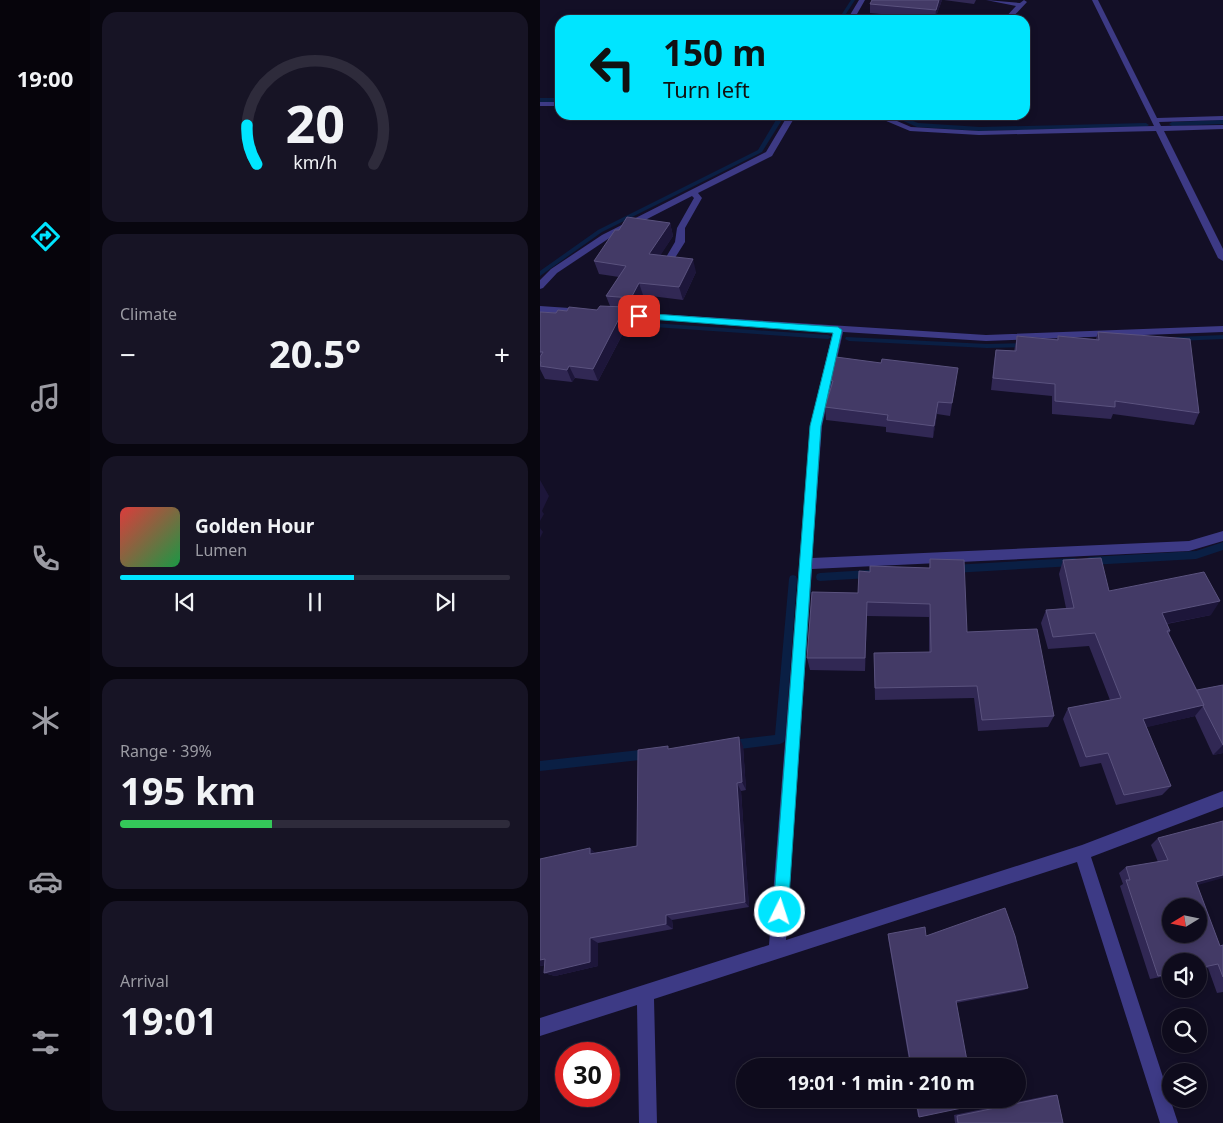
<!DOCTYPE html>
<html lang="en">
<head>
<meta charset="utf-8">
<style>
	body { margin:0; font-family:"Noto Sans",sans-serif; background:#171425; color:#f1f3f6; height:100vh; display:flex; flex-direction:column; font-size:19px; white-space:nowrap }
	* { box-sizing:border-box; margin:0 }
	p { font-size:16px; color:#9b9ba3 }
	.icon { flex:none; width:28px; height:28px; fill:none; stroke:currentColor; stroke-width:2; stroke-linecap:round; stroke-linejoin:round }
	.map { position:relative; flex:1; overflow:hidden }
	.details { display:flex; flex-direction:column; gap:12px; padding:12px; background:#08060f; width:450px }
	.details>* { flex:none }
	.banner { position:absolute; left:15px; top:15px; width:475px; height:105px; border-radius:15px; box-shadow:0 2px 8px #0003,0 0 0 1px #2e2b3b; background:#00e5ff; color:#111; overflow:hidden }
	.needle { width:32px; rotate:260deg }
	.fabs { position:absolute; left:622px; top:898px; display:grid; gap:10px }
	.fabs a { display:grid; place-items:center; width:45px; height:45px; border-radius:50%; background:#0e0b1c; box-shadow:0 2px 8px #0003,0 0 0 1px #2e2b3b; font-size:25px }
	.speed { position:absolute; left:15px; top:1042px; display:flex; gap:10px; font-size:25px; font-weight:700; text-align:center }
	.speed>* { display:grid; place-content:center; width:65px; height:65px; border-radius:50%; background:#0e0b1c; box-shadow:0 2px 8px #0003,0 0 0 1px #2e2b3b; line-height:1 }
	.speed .limit { border:8px solid #d22; background:#fff; color:#111 }
	.pin { position:absolute; display:grid; place-items:center; width:42px; height:42px; color:#fff; margin:-21px; border-radius:10px; box-shadow:0 2px 8px #0006 }
	.me { position:absolute; width:55px; margin:-28px; rotate:4deg; stroke-linejoin:round; filter:drop-shadow(0 0 4px #0008) }
	.turn { display:flex; align-items:center; gap:18px; height:105px; padding:0 25px; font-size:22px }
	.turn .icon { width:65px; height:65px; stroke-width:2.5 }
	.turn b { display:block; font-size:35px; line-height:42px }
	.big { font-size:38px; font-weight:700; line-height:1.1 }
	.details .tile { flex:1; display:flex; flex-direction:column; justify-content:center; gap:8px; min-width:0; padding:0 18px; border-radius:15px; background:#171425 }
	.details .dial { align-items:center; gap:0 }
	.dial svg { height:130px; overflow:visible; fill:none; stroke:#2e2b3b; stroke-width:7; stroke-linecap:round; text-anchor:middle }
	.dial text { fill:#f1f3f6; stroke:none }
	.song { display:flex; align-items:center; gap:15px }
	.cover { width:60px; height:60px; border-radius:8px; background:linear-gradient(135deg,hsl(0 70% 55%),hsl(140 70% 35%)) }
	.played { height:5px; border-radius:2px; background:linear-gradient(90deg,#00e5ff 60%,#2e2b3b 60%) }
	.keys { display:flex; justify-content:space-around; direction:ltr }
	.heat { display:flex; justify-content:space-between; align-items:center; font-size:28px; direction:ltr }
	.charge { height:8px; border-radius:4px; background:linear-gradient(90deg,#34c759 39%,#2e2b3b 0) }
	.trip { position:absolute; left:196px; top:1058px; width:290px; height:50px; border-radius:25px; background:#0e0b1c; box-shadow:0 2px 8px #0003,0 0 0 1px #2e2b3b; font-weight:700; line-height:50px; text-align:center }
	main { display:flex; flex:1; min-height:0 }
	.dock { display:flex; flex-direction:column; width:90px; justify-content:space-around; align-items:center; background:#06040b; color:#9b9ba3 }
	.dock .icon { width:35px; height:35px }
	.dock .current { color:#00e5ff }
	.dock b { font-size:22px; color:#f1f3f6 }
	.map>svg:first-child { display:block }
	.lines { fill:none; stroke-linecap:round; stroke-linejoin:round }
	.stream { fill:#0a1f44; fill-rule:evenodd }
	.minor { fill:#3d3a85; fill-rule:evenodd }
	.wall { fill:#312854 }
	.shaded-wall { fill:#1d163a }
	.building { fill:#433a66; stroke:#5a527e; fill-rule:evenodd }
	.route { fill:#00e5ff; stroke:#0095a6 }
</style>
</head>
<body>
<main>
<nav class="dock">
<b>19:00</b>
<svg class="icon current" aria-label="directions" viewBox="0 0 24 24"><path d="M12 3l9 9-9 9-9-9zM9 14v-3h6M13 9l2 2-2 2"/></svg>
<svg class="icon" aria-label="music" viewBox="0 0 24 24"><path d="M9 18V5l10-2v13"/><circle cx="6" cy="18" r="3"/><circle cx="16" cy="16" r="3"/></svg>
<svg class="icon" aria-label="phone" viewBox="0 0 24 24"><path d="M5 4h4l2 5-3 2q2 4 5 5l2-3 5 2v4C11 20 4 13 5 4z"/></svg>
<svg class="icon" aria-label="climate" viewBox="0 0 24 24"><path d="M12 3v18M4 7l16 10M4 17L20 7"/></svg>
<svg class="icon" aria-label="car" viewBox="0 0 24 24"><path d="M5 17H2v-5l4-1 3-4h7l3 4 3 1v5h-3M9 17h6M6 11h13"/><circle cx="7" cy="17" r="2"/><circle cx="17" cy="17" r="2"/></svg>
<svg class="icon" aria-label="filters" viewBox="0 0 24 24"><path d="M4 7h16M4 17h16"/><circle cx="9" cy="7" r="2"/><circle cx="15" cy="17" r="2"/></svg>
</nav>
<section class="details">
<div class="tile dial"><svg viewBox="0 0 100 80">
<path d="M14 69A42 42 0 1 1 86 69"/>
<path d="M14 69A42 42 0 0 1 8 45" stroke="#00e5ff"/>
<text x="50" y="56" font-size="32" font-weight="700">20</text>
<text x="50" y="72" font-size="11">km/h</text>
</svg></div>
<div class="tile"><p>Climate</p>
<div class="heat"><a>−</a><b class="big">20.5°</b><a>+</a></div>
</div>
<div class="tile">
<div class="song"><i class="cover"></i><div><b>Golden Hour</b><p>Lumen</p></div></div>
<div class="played"></div>
<div class="keys"><svg class="icon" aria-label="previous" viewBox="0 0 24 24"><path d="M18 5L8 12l10 7zM5 5v14"/></svg><svg class="icon" aria-label="pause" viewBox="0 0 24 24"><path d="M8 5v14M16 5v14"/></svg><svg class="icon" aria-label="next" viewBox="0 0 24 24"><path d="M6 5l10 7-10 7zM19 5v14"/></svg></div>
</div>
<div class="tile"><p>Range · 39%</p><b class="big">195 km</b><div class="charge"></div></div>
<div class="tile"><p>Arrival</p><b class="big">19:01</b></div>
</section>
<div class="map">
<svg width="683" height="1123" viewBox="0 0 683 1123">
	<rect width="100%" height="100%" fill="#130f26"/>
	<g class="lines">
		<g class="stream">
			<polygon points="311,0 315,0 302,20 298,20"/>
			<rect x="0" y="98" width="20" height="4"/>
			<polygon points="239,115 245,115 222,152 62,232 0,276 0,271 58,230 218,150"/>
			<polygon points="350,115 358,115 378,123 440,127 606,123 609,125 606,127 440,131 377,127"/>
			<polygon points="683,120 683,124 632,126 629,124 632,122"/>
			<path d="M76,320L96,322L99,324C94,328 80,326 75,322Z"/>
			<polygon points="112,323 288,335 292,337 288,339 114,327 112,327"/>
			<polygon points="683,335 683,339 637,341 633,339 637,337"/>
			<polygon points="306,337 447,344 486,343 490,345 486,347 447,348 309,341 305,339"/>
			<polygon points="683,542 683,550 656,559 550,565 547,564 546,561 547,558 550,557 656,551"/>
			<polygon points="534,558 537,559 538,562 537,565 534,566 413,573 410,572 409,569 410,566 413,565"/>
			<polygon points="329,570 332,571 333,574 332,577 329,578 280,581 277,580 276,577 277,574 280,573"/>
			<polygon points="253,575 256,576 257,579 245,739 244,742 240,744 192,750 188,748 187,745 188,742 192,740 235,735 249,579 250,576"/>
			<polygon points="109,749 113,751 114,754 113,757 109,759 0,771 0,761"/>
		</g>
		<g class="minor">
			<polygon points="319,0 325,0 317,14 368,18 371,20 314,18 313,20 307,20"/>
			<polygon points="446,0 480,3 484,0 487,2 470,20 463,20 476,6"/>
			<polygon points="552,0 558,0 617,118 683,116 683,120 619,122 621,126 683,125 683,129 624,131 683,249 683,261 678,258 616,131 439,135 370,131 332,115 343,115 371,127 439,131 614,126"/>
			<rect x="0" y="102" width="20" height="4"/>
			<polygon points="248,115 256,115 232,156 158,193 162,198 145,228 145,242 133,261 130,262 125,259 135,242 137,228 154,198 152,196 68,239 17,273 3,288 0,289 0,280 11,269 62,235 226,152"/>
			<polygon points="0,306 44,309 49,312 44,315 0,312"/>
			<polygon points="71,311 446,335 683,326 683,332 446,341 303,332 282,426 272,558 649,541 683,531 683,541 649,551 272,569 246,940 542,845 683,791 683,807 551,857 638,1123 620,1123 537,862 114,999 117,1123 99,1123 97,1005 0,1036 0,1018 229,945 270,426 293,331 68,316 68,312"/>
		</g>
	</g>
	<g class="wall">
		<polygon points="332,0 402,0 395,19 330,13 330,4"/>
		<polygon points="404,0 436,0 434,4"/>
		<polygon points="130,223 133,236 120,255 156,272 143,300 103,295 95,311 86,310 90,320 58,381 35,378 32,382 5,379 0,369 0,312 16,313 27,311 57,310 70,306 66,296 79,277 59,274 54,261"/>
		<polygon points="558,332 659,413 654,425 573,414 571,419 512,414 512,396 451,390 454,362 456,350 474,351 477,336 517,339 518,336 556,339"/>
		<polygon points="290,380 416,381 410,416 397,414 393,438 346,432 346,427 286,420 285,407 291,388"/>
		<polygon points="390,559 427,632 514,716 508,727 438,731 434,698 335,700 334,653 389,652 389,617 327,616 325,671 270,670 267,658 318,593 330,572 389,568"/>
		<polygon points="523,560 569,591 671,615 627,624 630,631 629,634 657,690 683,685 683,753 673,755 655,716 606,727 631,786 622,795 576,805 561,763 540,767 523,719 528,708 570,700 549,646 508,649 501,623 506,610 526,608 519,574"/>
		<polygon points="203,746 206,790 201,791 209,907 132,920 133,929 58,943 58,966 15,976 4,973 5,965 0,966 56,853 97,846 129,749"/>
		<polygon points="618,838 657,885 680,946 683,945 683,992 677,993 668,968 659,970 659,961 631,961 631,975 610,979 580,886 583,884 579,873 586,867 618,862 611,845"/>
		<polygon points="348,934 386,936 488,988 484,990 416,1003 428,1066 370,1066 348,938"/>
		<polygon points="511,1095 517,1095 523,1123 415,1123 414,1115"/>
		<polygon points="375,1099 435,1099 379,1117 378,1116"/>
	</g>
	<g class="shaded-wall">
		<polygon points="399,0 402,0 395,19 396,10"/>
		<polygon points="130,223 133,236 113,267 109,254"/>
		<polygon points="153,259 156,272 143,300 139,287"/>
		<polygon points="99,283 103,295 95,311 91,298"/>
		<polygon points="85,307 90,320 58,381 53,369"/>
		<polygon points="29,366 35,378 32,382 27,370"/>
		<polygon points="398,402 397,414 393,438 394,426"/>
		<polygon points="0,480 9,496 2,511 4,514 0,521"/>
		<polygon points="0,528 3,532 0,538"/>
		<polygon points="680,601 671,615 614,626 622,613"/>
		<polygon points="327,602 327,616 325,671 325,658"/>
		<polygon points="664,705 655,716 595,730 603,719"/>
		<polygon points="199,737 203,746 206,790 202,782"/>
		<polygon points="683,745 683,753 673,755"/>
		<polygon points="197,783 201,791 209,907 205,902"/>
		<polygon points="50,848 58,855 50,854"/>
		<polygon points="683,875 683,878 647,888 656,882"/>
		<polygon points="126,915 132,920 133,929 126,924"/>
		<polygon points="50,938 58,943 58,966 15,976 4,973"/>
		<polygon points="5,959 15,963 0,966 0,960"/>
	</g>
	<g class="building">
		<polygon points="332,0 399,0 396,10 330,4"/>
		<polygon points="87,217 130,223 109,254 153,259 139,287 99,283 91,298 66,296 86,266 54,261 75,230 79,230"/>
		<polygon points="60,306 85,307 53,369 29,366 27,370 0,366 1,362 0,362 0,357 3,352 0,352 0,312 16,313 18,310 27,311 29,307 57,310"/>
		<polygon points="558,332 650,339 659,413 575,401 575,407 515,401 515,384 453,378 456,350 476,351 477,336 518,340 518,336 559,340"/>
		<polygon points="296,357 341,363 342,359 418,368 412,403 398,402 394,426 347,420 348,415 285,407 293,381 290,380"/>
		<polygon points="561,558 569,591 664,572 680,601 622,613 630,631 627,631 664,705 603,719 631,786 584,795 568,753 546,757 528,708 581,698 555,633 513,637 506,610 534,608 523,560"/>
		<polygon points="390,559 424,560 427,632 497,629 514,716 442,720 437,686 335,688 334,653 391,652 390,604 327,602 325,658 267,658 272,592 318,593 319,571 330,572 330,566 390,568"/>
		<polygon points="683,685 683,745 663,706 664,705 657,690"/>
		<polygon points="199,737 202,782 197,783 205,902 126,915 126,924 50,938 50,962 4,973 5,959 0,960 0,859 50,848 50,854 97,846 98,750 128,746 128,749"/>
		<path d="M683,821V875L656,882L680,946L683,945V977L678,964L659,968V961H631V973L618,976L586,880H590L586,867L628,860L618,838ZM631,906H659V934H631Z"/>
		<polygon points="465,908 475,936 488,988 416,1001 428,1066 371,1066 348,934 385,927 386,936"/>
		<polygon points="517,1095 523,1123 418,1123 417,1116"/>
		<polygon points="376,1099 435,1099 436,1105 379,1117"/>
	</g>
	<polygon class="route" points="99,313 298,327 302,330 281,426 248,912 245,918 240,920 235,918 233,912 270,426 293,333 96,318 95,316"/>
</svg>
<div class="fabs">
<a><svg class="needle" viewBox="-14 -14 28 28"><path d="M0-13l5 13h-10z" fill="#e53935"/><path d="M0 13l5-13h-10z" fill="#9b9ba3"/></svg></a>
<a><svg class="icon" aria-label="sound" viewBox="0 0 24 24"><path d="M4 9h4l5-4v14l-5-4H4zM17 9q2 3 0 6"/></svg></a>
<a><svg class="icon" aria-label="search" viewBox="0 0 24 24"><circle cx="10" cy="10" r="6"/><path d="M15 15l6 6"/></svg></a>
<a><svg class="icon" aria-label="layers" viewBox="0 0 24 24"><path d="M12 4l9 5-9 5-9-5zM3 14l9 5 9-5"/></svg></a>
</div>
<div class="speed"><div class="limit">30</div></div>
<div class="pin" style="left:99px;top:316px;background:#d93025"><svg class="icon" aria-label="arrive" viewBox="0 0 24 24"><path d="M6 21V4h12l-3 4 3 4H6"/></svg></div>
<svg class="me" style="left:240px;top:912px" viewBox="-20 -20 40 40"><circle r="17" fill="#00e5ff" stroke="#fff" stroke-width="3"/><path d="M0-11L8 9 0 5-8 9z" fill="#fff"/></svg>
<div class="trip">19:01 · 1 min · 210 m</div>
<div class="banner">
<div class="turn"><svg class="icon" aria-label="left" viewBox="0 0 24 24"><path d="M17 20v-9H6M10 6l-5 5 5 5"/></svg><div><b>150 m</b>Turn left</div></div>
</div>
</div>
</main>
</body>
</html>
